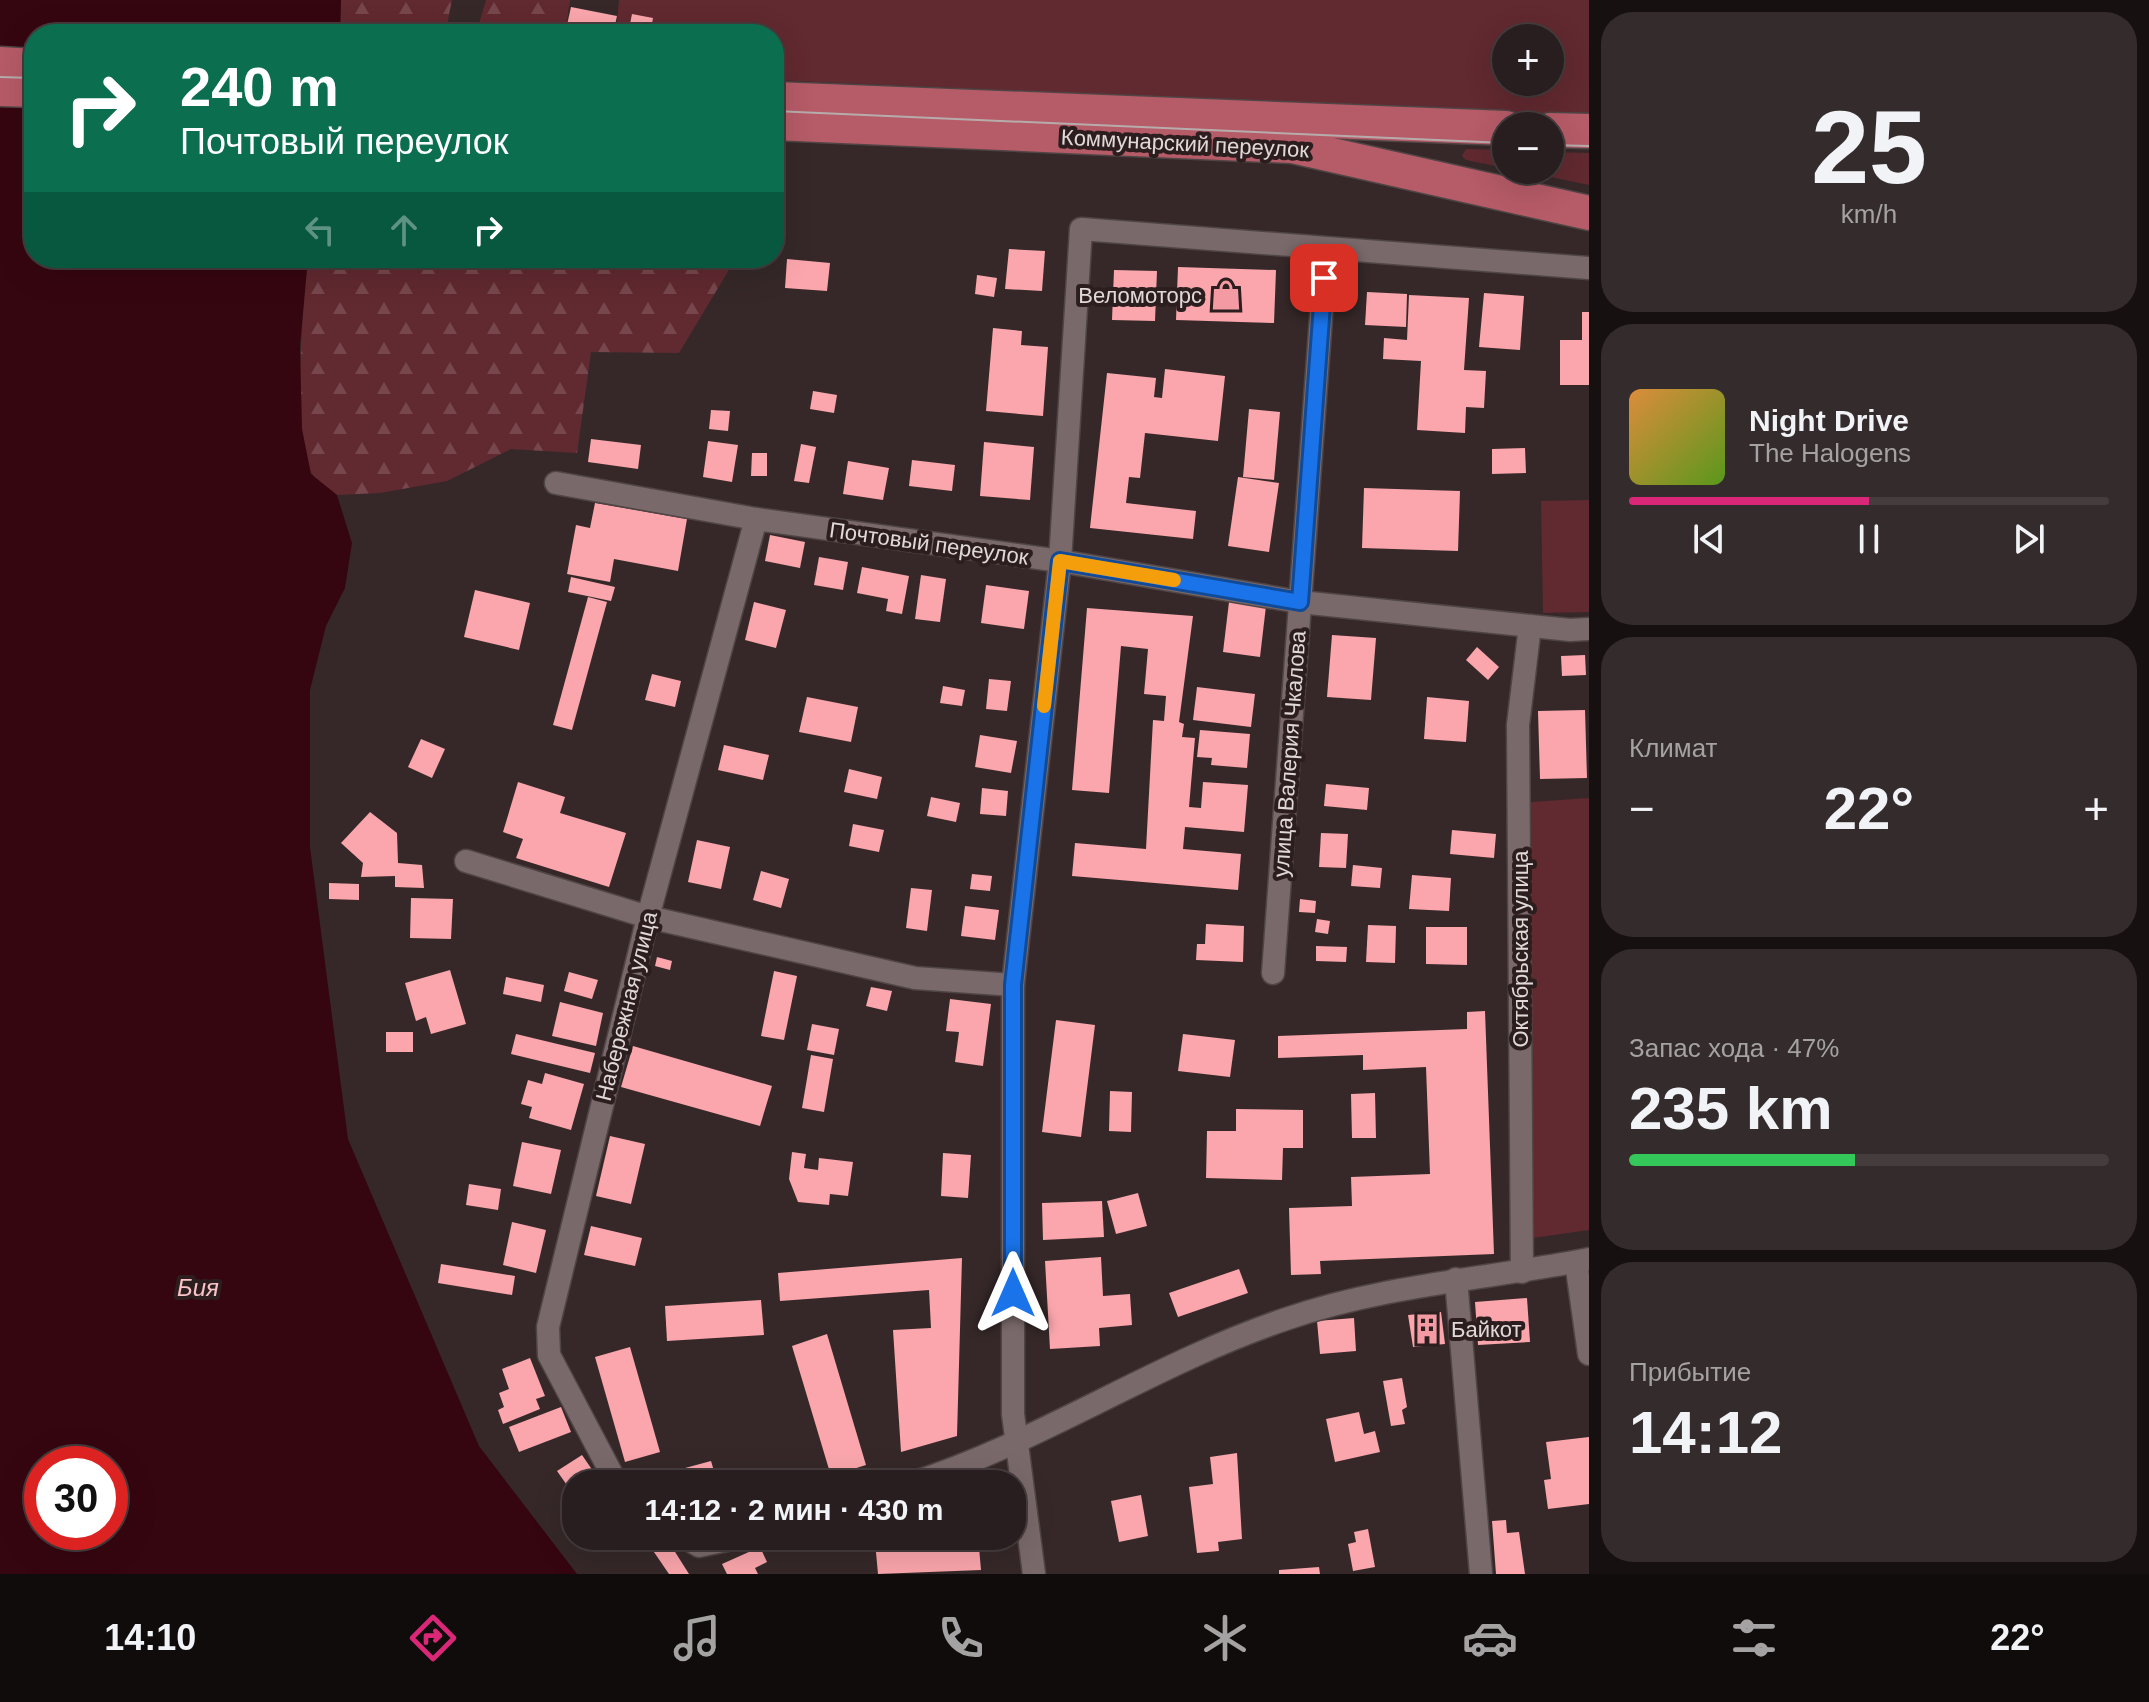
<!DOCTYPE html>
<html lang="ru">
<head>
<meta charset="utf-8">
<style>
	body { margin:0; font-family:Helvetica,sans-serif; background:#342b2c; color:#f1f3f6; height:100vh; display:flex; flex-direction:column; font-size:30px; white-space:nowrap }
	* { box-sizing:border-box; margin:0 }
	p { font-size:26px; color:#a5a2a4 }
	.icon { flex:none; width:44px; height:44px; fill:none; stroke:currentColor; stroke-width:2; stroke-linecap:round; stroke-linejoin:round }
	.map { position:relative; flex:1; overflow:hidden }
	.drawer { display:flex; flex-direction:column; gap:12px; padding:12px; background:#161011; width:560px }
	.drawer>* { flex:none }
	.top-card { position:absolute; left:24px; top:24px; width:760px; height:244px; border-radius:32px; box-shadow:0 8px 32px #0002,0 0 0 2px #443c3d; background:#0b6e4f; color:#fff; overflow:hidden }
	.buttons { position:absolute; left:1492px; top:24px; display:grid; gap:16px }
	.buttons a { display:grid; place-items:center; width:72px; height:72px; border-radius:50%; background:#281e1f; box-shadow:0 8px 32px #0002,0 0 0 2px #443c3d; font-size:40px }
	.speed { position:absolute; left:24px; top:1446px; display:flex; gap:16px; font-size:40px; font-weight:700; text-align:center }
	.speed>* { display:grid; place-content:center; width:104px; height:104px; border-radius:50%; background:#281e1f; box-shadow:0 8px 32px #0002,0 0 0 2px #443c3d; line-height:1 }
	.speed .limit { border:12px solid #d22; background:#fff; color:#111 }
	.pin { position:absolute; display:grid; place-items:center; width:68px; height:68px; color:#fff; margin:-34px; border-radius:16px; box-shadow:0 4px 12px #0006 }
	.me { position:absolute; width:88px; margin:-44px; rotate:0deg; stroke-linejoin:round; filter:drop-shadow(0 0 6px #0008) }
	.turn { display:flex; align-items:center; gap:28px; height:168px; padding:0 24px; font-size:36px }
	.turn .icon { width:104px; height:104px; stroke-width:2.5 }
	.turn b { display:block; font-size:56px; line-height:68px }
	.lanes { display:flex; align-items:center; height:76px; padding:0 24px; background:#0003; justify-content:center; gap:40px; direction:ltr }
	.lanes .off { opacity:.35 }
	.big { font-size:60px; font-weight:600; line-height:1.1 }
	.drawer .widget { flex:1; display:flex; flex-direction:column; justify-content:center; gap:12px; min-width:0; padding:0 28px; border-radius:32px; background:#342b2c }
	.drawer .dial { align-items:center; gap:0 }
	.dial b { font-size:104px; line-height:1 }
	.song { display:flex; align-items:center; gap:24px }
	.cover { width:96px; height:96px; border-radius:12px; background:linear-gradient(135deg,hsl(30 70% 55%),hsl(90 70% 35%)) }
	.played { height:8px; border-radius:4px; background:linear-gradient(90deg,#db2777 50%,#443c3d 50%) }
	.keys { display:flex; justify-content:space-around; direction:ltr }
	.heat { display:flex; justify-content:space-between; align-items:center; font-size:44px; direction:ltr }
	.charge { height:12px; border-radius:6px; background:linear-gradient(90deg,#34c759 47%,#443c3d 0) }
	.trip { position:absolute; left:562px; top:1470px; width:464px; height:80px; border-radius:32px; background:#281e1f; box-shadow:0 8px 32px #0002,0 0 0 2px #443c3d; font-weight:600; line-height:80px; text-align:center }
	.dock { display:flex; height:128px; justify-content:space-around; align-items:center; background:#100c0c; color:#a5a2a4 }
	.dock .icon { width:56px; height:56px }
	.dock .on { color:#db2777 }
	.dock b { font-size:36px; color:#f1f3f6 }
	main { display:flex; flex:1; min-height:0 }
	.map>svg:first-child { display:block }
	.green { fill:#612930; fill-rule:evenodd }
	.forest { fill:url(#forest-firs) }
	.water { fill:#360610; fill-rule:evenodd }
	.building { fill:#faa6ac }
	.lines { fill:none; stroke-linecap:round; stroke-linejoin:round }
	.minor-casing { stroke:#504545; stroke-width:25 }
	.primary-casing { stroke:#504545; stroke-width:37 }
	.minor { stroke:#7a696a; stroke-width:22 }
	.primary { stroke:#b65b68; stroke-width:34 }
	.tram { stroke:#b6acac; stroke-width:2 }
	.route-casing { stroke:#114b97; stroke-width:20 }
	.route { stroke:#1a73e8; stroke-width:14 }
	.slow { stroke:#f59e0b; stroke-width:14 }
	.labels { text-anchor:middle; stroke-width:8; stroke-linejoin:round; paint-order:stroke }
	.street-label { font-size:22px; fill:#e1d8d8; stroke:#2c1e1f }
	.poi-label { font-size:22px; fill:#e1d8d8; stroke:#2c1e1f; text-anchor:end }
	.water-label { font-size:24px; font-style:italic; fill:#f8c2c6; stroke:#2c1e1f }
</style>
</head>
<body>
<main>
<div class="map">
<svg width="1589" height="1574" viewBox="0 0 1589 1574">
	<defs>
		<pattern id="forest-firs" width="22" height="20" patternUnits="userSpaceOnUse" patternTransform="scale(2)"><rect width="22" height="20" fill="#612930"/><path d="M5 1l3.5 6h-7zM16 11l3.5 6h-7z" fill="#77474d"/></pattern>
	</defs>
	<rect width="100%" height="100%" fill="#362829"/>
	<g class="green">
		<path d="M619,0H1589V116L774,80V34H616ZM1506,38H1550V82H1506Z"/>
		<polygon points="1466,149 1506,150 1506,168 1466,160 1462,156"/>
		<polygon points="1550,152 1589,153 1589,185 1517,170 1550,170"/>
		<polygon points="1589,500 1589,612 1543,613 1541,501"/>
		<polygon points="1589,798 1589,1230 1533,1238 1531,802"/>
	</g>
	<g class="forest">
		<polygon points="341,0 452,0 445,34 340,34"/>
		<polygon points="486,0 570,0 565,34 476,34"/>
		<path d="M308,258H736L679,353L591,352L577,453L511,449L447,481L380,493L337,495C330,489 319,483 313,475C291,447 303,297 308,258Z"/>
	</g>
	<path class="water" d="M0,0H341L340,34H34V258H308L300,346L302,429L311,474L337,495L352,543L345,588L326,626L310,690V847L348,1139L479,1446L577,1574H0ZM42,1464H110V1532H42Z"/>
	<g class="building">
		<polygon points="571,7 617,16 613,34 565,34"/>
		<polygon points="632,14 653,18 650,34 628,34"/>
		<polygon points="1009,249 1045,251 1042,291 1005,289"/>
		<polygon points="787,259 830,263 827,291 785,288"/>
		<polygon points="1178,267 1276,270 1274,323 1176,320"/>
		<polygon points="1114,270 1157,271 1155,321 1112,320"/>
		<polygon points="977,275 997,278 994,297 975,294"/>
		<polygon points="1367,292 1407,294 1406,327 1365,325"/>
		<polygon points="1484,293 1524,296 1520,350 1479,347"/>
		<polygon points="1409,295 1469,298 1464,370 1486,371 1484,408 1466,407 1465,433 1417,430 1421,361 1383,359 1384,338 1407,340"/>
		<polygon points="1582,312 1589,312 1589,385 1560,385 1560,340 1582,340"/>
		<polygon points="993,328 1022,331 1021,345 1048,347 1043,416 986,411"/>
		<polygon points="1165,369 1225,376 1218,441 1145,433 1140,478 1129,477 1126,503 1196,511 1193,539 1090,528 1107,373 1156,378 1154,397 1162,398"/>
		<polygon points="813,391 837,395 834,413 810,409"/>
		<polygon points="1249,409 1280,412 1274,480 1243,477"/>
		<polygon points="711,410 730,411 728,431 709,429"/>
		<polygon points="591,439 641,445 638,469 588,462"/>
		<polygon points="708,441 738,445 732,482 703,477"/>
		<polygon points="984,442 1034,447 1030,500 980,496"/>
		<polygon points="801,444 816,447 809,483 794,481"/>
		<polygon points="1525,448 1526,473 1492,474 1492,449"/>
		<polygon points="752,453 767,453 767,476 751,476"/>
		<polygon points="912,460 955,465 952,491 909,486"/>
		<polygon points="848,461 889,468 883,500 843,494"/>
		<polygon points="1238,477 1279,483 1269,552 1228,546"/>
		<polygon points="1364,488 1460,491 1458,551 1362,548"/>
		<polygon points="595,503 687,519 678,571 614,559 610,582 567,574 576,525 590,528"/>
		<polygon points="770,535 805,542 800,568 765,561"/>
		<polygon points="819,557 848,562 843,590 814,585"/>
		<polygon points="862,567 909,576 902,614 886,611 888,599 857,593"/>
		<polygon points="921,575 946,579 940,622 915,619"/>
		<polygon points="571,577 615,587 611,601 568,592"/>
		<polygon points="986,585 1029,591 1024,629 981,623"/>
		<polygon points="475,590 530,603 519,650 464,637"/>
		<polygon points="588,597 607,602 572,730 553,725"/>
		<polygon points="754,602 786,610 776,648 745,640"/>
		<polygon points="1229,602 1266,606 1260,657 1223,652"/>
		<polygon points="1087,608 1193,616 1179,722 1184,724 1182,737 1195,738 1189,807 1201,808 1203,782 1248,785 1244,832 1185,827 1183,849 1241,854 1238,890 1072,876 1075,843 1146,849 1153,720 1164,721 1166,696 1144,694 1148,649 1121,646 1109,793 1072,790"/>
		<polygon points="1332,635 1376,638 1371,700 1327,697"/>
		<polygon points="1477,647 1499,667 1488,680 1466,660"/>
		<polygon points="1585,655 1586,675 1562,676 1561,656"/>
		<polygon points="652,674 681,681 675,707 645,700"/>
		<polygon points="989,679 1011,681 1007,711 986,709"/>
		<polygon points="943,686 965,690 962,706 940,703"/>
		<polygon points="1197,687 1255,694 1251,727 1193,720"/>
		<polygon points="807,697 858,707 851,742 799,732"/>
		<polygon points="1427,697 1469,701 1466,742 1424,739"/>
		<polygon points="1585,710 1587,778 1540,779 1538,711"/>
		<polygon points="1200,730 1250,734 1247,768 1211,765 1212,758 1197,757"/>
		<polygon points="980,735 1017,741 1011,773 975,767"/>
		<polygon points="421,739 445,749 432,778 408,767"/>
		<polygon points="724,745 769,755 763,780 718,770"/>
		<polygon points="849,769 882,777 877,799 844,792"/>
		<polygon points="518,782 565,797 560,813 626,833 609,887 516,858 523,839 503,832"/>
		<polygon points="1326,784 1369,788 1367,810 1324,806"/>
		<polygon points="982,788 1008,791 1006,816 980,814"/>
		<polygon points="931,797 960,803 956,822 927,816"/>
		<polygon points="370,812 397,833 398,863 422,865 424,888 395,887 395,876 361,877 363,863 341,843"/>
		<polygon points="853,824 884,830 879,852 849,846"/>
		<polygon points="1452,830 1496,834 1494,858 1450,854"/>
		<polygon points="1321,833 1348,834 1346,868 1319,867"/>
		<polygon points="697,840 730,847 721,889 688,882"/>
		<polygon points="1353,865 1382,868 1380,888 1351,886"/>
		<polygon points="761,871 789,879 781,908 753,900"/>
		<polygon points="972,874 992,876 990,891 970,889"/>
		<polygon points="1412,875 1451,878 1449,911 1409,909"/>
		<polygon points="329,883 359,884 359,900 329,899"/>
		<polygon points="911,888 932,890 927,931 906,928"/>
		<polygon points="411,898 453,899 451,939 410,938"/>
		<polygon points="1300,899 1316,901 1315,913 1299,912"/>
		<polygon points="965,906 999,910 995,940 961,936"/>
		<polygon points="1317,919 1330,921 1328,934 1315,932"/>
		<polygon points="1206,924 1244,926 1243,962 1196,960 1197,944 1205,944"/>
		<polygon points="1368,925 1396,926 1395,963 1366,962"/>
		<polygon points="1426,927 1467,927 1467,965 1426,964"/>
		<polygon points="1316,946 1347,947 1346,962 1316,961"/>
		<polygon points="657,957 672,961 670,970 655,966"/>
		<polygon points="450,970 466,1024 431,1034 426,1017 416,1021 405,983"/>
		<polygon points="774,971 797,976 784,1040 761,1036"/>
		<polygon points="569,972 598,980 592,999 564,991"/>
		<polygon points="506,977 544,985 541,1002 503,994"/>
		<polygon points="871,987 892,991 887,1011 866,1006"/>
		<polygon points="950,999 991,1004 983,1066 955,1062 959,1032 946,1031"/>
		<polygon points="560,1002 603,1013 596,1046 552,1036"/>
		<polygon points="1485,1011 1494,1254 1320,1261 1321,1274 1291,1275 1289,1208 1352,1206 1351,1177 1430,1174 1426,1067 1363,1070 1363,1055 1278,1058 1278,1036 1467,1029 1467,1012"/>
		<polygon points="1056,1020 1095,1025 1081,1137 1042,1132"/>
		<polygon points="812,1024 839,1029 834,1055 807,1050"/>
		<rect x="386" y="1032" width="27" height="20"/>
		<polygon points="516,1034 595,1053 590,1073 511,1054"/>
		<polygon points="1183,1034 1235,1040 1230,1077 1178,1071"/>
		<polygon points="633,1046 772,1086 760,1126 621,1087"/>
		<polygon points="811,1055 833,1059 824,1112 802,1108"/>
		<polygon points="545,1073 584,1084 571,1130 529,1118 532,1107 521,1104 528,1080 542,1084"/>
		<polygon points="1110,1091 1132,1092 1131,1132 1109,1131"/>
		<polygon points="1375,1093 1376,1138 1352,1138 1351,1094"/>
		<polygon points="1236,1109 1303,1110 1303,1148 1283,1148 1282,1180 1206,1178 1207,1131 1236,1131"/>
		<polygon points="610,1136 645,1144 631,1204 596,1196"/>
		<polygon points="522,1142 561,1150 551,1194 513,1186"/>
		<polygon points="792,1152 806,1154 804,1168 818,1170 819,1158 853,1162 848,1196 830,1194 829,1205 798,1202 789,1179"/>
		<polygon points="943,1153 971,1155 968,1198 941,1196"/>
		<polygon points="469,1184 501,1189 498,1210 466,1205"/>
		<polygon points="1138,1193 1147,1226 1116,1234 1107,1201"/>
		<polygon points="1102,1201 1104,1237 1043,1240 1042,1203"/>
		<polygon points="512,1222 546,1230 536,1273 503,1265"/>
		<polygon points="591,1226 642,1238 635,1266 584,1255"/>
		<polygon points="1101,1257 1103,1296 1130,1294 1132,1325 1099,1328 1100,1346 1050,1349 1045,1261"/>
		<polygon points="962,1258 957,1436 901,1452 893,1330 931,1328 929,1290 780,1301 778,1273"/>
		<polygon points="441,1264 515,1276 512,1295 438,1283"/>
		<polygon points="1239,1269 1248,1293 1178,1317 1169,1293"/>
		<polygon points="1527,1298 1530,1342 1478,1345 1475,1302"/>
		<polygon points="761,1300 764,1335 667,1341 665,1306"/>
		<polygon points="1441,1312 1445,1344 1413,1347 1408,1315"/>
		<polygon points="1354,1318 1356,1351 1320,1354 1317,1321"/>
		<polygon points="827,1334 866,1465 831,1476 792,1346"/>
		<polygon points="630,1347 660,1452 625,1462 595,1357"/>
		<polygon points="530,1358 545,1396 536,1399 540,1409 503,1424 498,1410 504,1407 499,1393 509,1389 502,1369"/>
		<polygon points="1402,1378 1407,1407 1402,1410 1405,1424 1391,1426 1383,1381"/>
		<polygon points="561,1407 571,1432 519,1452 509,1427"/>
		<polygon points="1359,1412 1364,1434 1375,1431 1380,1452 1335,1462 1326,1419"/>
		<polygon points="1589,1437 1589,1504 1548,1509 1544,1480 1551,1479 1546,1442"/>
		<polygon points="1237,1453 1242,1539 1218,1542 1219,1551 1197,1553 1189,1487 1213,1484 1210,1457"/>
		<polygon points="582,1455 602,1484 576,1484 576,1498 557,1471"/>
		<polygon points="711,1461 718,1484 678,1484 674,1471"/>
		<polygon points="1141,1495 1148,1536 1119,1542 1111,1501"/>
		<polygon points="1506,1520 1507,1533 1519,1532 1525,1574 1496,1574 1492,1521"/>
		<polygon points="1368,1529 1375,1567 1353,1571 1348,1544 1356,1542 1354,1532"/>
		<polygon points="643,1536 665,1536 689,1574 669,1574"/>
		<polygon points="937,1536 978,1536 981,1570 878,1574 875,1542"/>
		<polygon points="760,1547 767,1562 755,1568 758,1574 727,1574 722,1564"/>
		<polygon points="1319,1567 1320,1574 1279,1574 1279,1570"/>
	</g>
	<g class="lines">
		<g class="minor-casing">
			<g id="minor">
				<polyline points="556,483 756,519 1060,561 1300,602 1570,630 1589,629"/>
				<polyline points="466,861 648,917 915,978 1013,985"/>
				<polyline points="1273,973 1326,249"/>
				<polyline points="1576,1262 1589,1354"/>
				<polyline points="1522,1272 1518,725 1530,626"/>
				<polyline points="1456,1279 1481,1574"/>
				<polyline points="617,1484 549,1355 548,1327 648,917 756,519"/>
				<path d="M909,1484C1039,1443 1155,1363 1286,1319C1384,1285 1488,1279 1589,1259"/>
				<polyline points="683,1536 699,1546 746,1536"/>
				<polyline points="1034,1574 1013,1414 1013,985 1060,561 1081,229 1589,268"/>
			</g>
		</g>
		<g class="primary-casing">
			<g id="primary">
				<polyline points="0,64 34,66"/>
				<polyline points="0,89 34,90"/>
				<polyline points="774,99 1506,128"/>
				<polyline points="774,123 1292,146 1589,213"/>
				<polyline points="1550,130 1589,131"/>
			</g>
		</g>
		<use href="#minor" class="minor"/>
		<use href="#primary" class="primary"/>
		<g class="tram">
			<polyline points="0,77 34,78"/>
			<polyline points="774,111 1506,143"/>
			<polyline points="1550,145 1589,146"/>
		</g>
	</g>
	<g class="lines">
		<g class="route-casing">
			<polyline id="route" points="1013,1293 1013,985 1060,561 1300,602 1324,278"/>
		</g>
		<use href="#route" class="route"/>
		<polyline class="slow" points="1044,706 1060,561 1174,580"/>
	</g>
	<defs>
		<g id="shop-bare" transform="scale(2.4)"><path d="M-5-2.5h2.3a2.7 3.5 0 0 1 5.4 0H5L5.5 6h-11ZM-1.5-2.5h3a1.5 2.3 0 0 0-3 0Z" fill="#f49aa2" stroke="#2c1e1f" stroke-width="2.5" paint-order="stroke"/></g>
		<g id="building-bare" transform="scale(2.4)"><path d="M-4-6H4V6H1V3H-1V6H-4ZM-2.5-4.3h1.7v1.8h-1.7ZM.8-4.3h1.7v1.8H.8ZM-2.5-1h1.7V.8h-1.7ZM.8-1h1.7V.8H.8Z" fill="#f49aa2" stroke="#2c1e1f" stroke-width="2.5" paint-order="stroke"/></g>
	</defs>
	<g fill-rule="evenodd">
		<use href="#shop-bare" x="1226" y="295"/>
		<use href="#building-bare" x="1427" y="1329"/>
	</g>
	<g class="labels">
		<g class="street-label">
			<text transform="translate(1185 143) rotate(3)" y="8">Коммунарский переулок</text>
			<text transform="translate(929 543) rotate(8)" y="8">Почтовый переулок</text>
			<text transform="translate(1289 754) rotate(-86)" y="8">улица Валерия Чкалова</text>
			<text transform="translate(1520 949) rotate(-90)" y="8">Октябрьская улица</text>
			<text transform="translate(626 1006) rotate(-76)" y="8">Набережная улица</text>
		</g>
		<g class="poi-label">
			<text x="1202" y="303">Веломоторс</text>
			<text x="1451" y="1337" text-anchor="start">Байкот</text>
		</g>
		<g class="water-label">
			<text x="198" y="1296">Бия</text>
		</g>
	</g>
</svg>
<div class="buttons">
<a>+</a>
<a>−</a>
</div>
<div class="speed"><div class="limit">30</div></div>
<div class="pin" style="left:1324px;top:278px;background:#d93025"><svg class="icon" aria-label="arrive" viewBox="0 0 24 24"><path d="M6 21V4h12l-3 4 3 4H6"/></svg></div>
<svg class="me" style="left:1013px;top:1293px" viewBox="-20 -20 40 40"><path d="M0-17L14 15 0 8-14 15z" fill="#1a73e8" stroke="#fff" stroke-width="4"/></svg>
<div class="trip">14:12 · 2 мин · 430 m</div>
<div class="top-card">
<div class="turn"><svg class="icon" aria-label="right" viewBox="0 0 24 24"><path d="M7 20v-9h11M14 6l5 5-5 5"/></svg><div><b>240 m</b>Почтовый переулок</div></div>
<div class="lanes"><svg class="icon off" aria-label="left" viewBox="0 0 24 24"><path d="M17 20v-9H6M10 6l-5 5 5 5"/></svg><svg class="icon off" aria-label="ahead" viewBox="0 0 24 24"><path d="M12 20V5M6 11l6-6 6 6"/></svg><svg class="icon" aria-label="right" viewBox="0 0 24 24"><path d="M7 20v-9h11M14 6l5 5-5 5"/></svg></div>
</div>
</div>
<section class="drawer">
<div class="widget dial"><b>25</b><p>km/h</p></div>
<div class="widget">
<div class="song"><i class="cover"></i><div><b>Night Drive</b><p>The Halogens</p></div></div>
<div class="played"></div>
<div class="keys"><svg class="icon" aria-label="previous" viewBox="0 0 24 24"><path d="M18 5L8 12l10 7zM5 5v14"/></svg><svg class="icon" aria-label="pause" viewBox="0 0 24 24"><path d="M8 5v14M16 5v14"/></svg><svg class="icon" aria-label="next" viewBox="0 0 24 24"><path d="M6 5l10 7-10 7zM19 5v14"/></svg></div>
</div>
<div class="widget"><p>Климат</p>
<div class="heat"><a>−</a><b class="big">22°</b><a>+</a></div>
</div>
<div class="widget"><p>Запас хода · 47%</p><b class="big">235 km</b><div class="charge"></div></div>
<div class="widget"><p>Прибытие</p><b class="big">14:12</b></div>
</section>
</main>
<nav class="dock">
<b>14:10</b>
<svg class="icon on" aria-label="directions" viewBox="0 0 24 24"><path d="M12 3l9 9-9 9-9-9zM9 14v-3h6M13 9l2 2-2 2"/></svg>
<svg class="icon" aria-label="music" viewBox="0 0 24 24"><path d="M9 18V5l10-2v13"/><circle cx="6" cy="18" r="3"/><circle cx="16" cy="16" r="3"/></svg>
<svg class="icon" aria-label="phone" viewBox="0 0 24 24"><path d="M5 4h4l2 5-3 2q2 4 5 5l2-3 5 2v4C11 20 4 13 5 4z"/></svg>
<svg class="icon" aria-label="climate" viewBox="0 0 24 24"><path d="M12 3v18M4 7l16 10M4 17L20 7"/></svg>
<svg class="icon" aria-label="car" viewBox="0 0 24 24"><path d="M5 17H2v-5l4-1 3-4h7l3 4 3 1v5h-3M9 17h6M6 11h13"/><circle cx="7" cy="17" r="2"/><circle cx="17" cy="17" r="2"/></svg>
<svg class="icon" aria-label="filters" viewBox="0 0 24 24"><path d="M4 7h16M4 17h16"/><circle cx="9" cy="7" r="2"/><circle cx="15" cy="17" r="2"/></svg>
<b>22°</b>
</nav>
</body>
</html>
